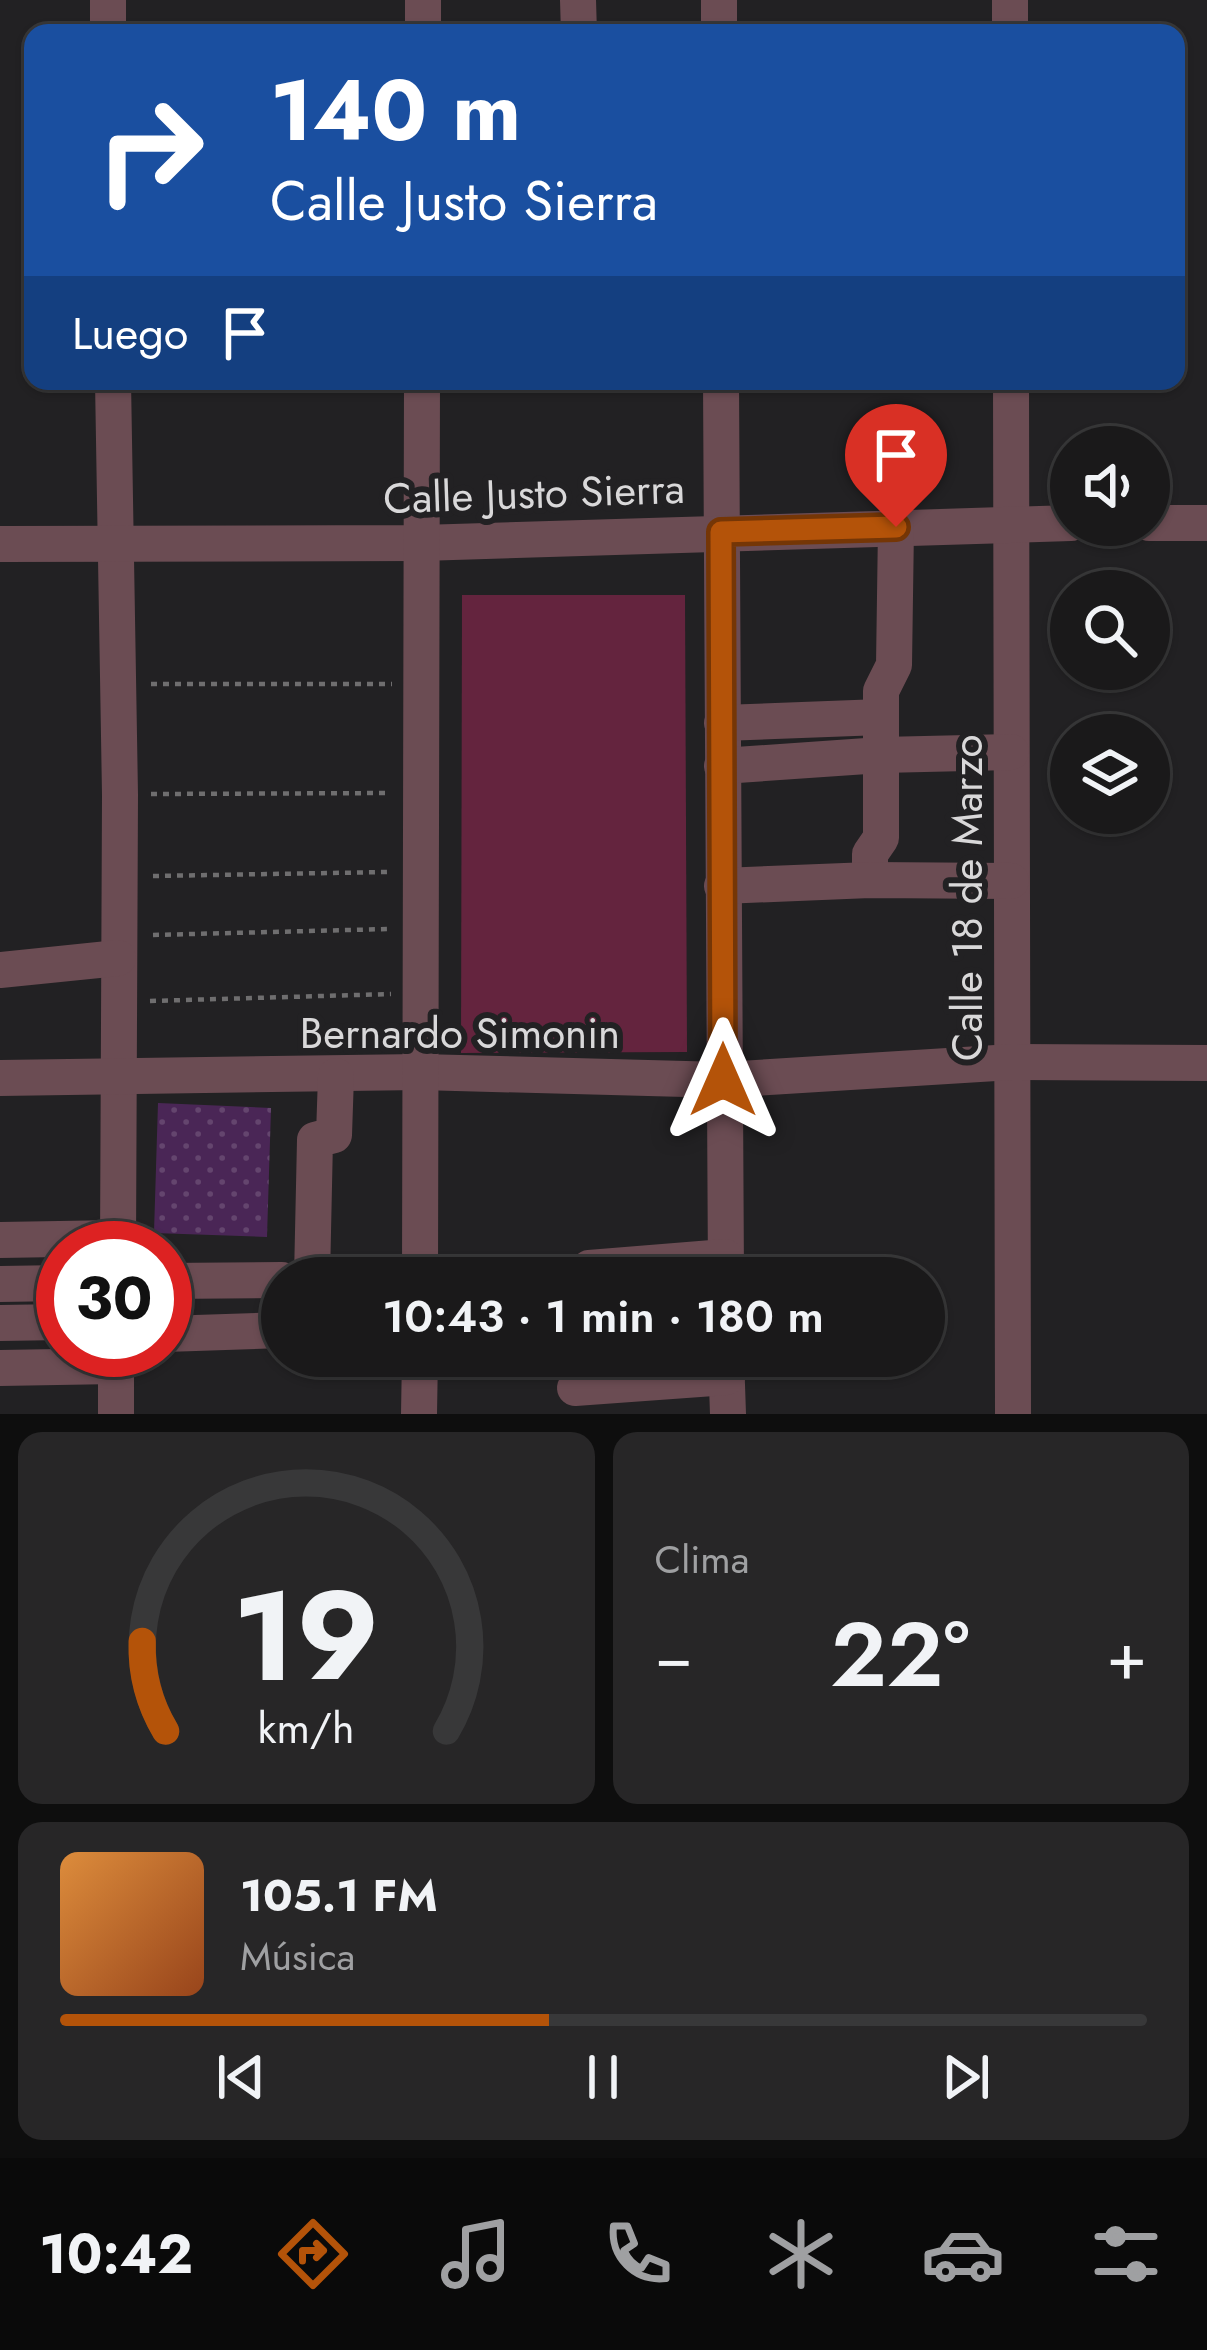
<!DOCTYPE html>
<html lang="es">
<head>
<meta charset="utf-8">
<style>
	body { margin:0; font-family:Jost,sans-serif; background:#272627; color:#f1f3f6; height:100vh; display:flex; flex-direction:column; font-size:45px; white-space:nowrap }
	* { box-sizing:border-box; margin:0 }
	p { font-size:39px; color:#9fa0a2 }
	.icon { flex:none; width:66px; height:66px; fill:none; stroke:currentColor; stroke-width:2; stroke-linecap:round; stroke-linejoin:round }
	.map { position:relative; height:1414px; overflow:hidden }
	.drawer { display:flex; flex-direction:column; gap:18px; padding:18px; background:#0e0e0e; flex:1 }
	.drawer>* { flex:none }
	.guide { position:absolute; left:24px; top:24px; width:1161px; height:366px; border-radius:24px; box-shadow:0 3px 9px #0004,0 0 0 3px #383839; background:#1a4fa0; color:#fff; overflow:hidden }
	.fabs { position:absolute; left:1050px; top:426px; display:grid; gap:24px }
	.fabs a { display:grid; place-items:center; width:120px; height:120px; border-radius:50%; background:#1a191a; box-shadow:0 3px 9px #0004,0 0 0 3px #383839; font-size:60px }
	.speed { position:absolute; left:36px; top:1221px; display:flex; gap:24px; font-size:60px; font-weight:700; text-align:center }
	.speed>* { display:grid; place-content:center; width:156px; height:156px; border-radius:50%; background:#1a191a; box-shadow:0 3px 9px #0004,0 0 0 3px #383839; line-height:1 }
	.speed .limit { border:18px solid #d22; background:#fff; color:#111 }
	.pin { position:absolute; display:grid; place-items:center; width:102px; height:102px; color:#fff; margin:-123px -51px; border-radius:50% 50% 50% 0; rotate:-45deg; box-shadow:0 0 12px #0007 }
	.pin .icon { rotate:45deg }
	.me { position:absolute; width:132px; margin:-66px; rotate:0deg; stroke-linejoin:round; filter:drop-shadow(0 0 9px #0008) }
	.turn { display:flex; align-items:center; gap:42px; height:252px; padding:0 48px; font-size:54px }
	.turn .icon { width:156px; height:156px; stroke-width:2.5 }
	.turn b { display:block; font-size:84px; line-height:102px }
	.then { display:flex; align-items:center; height:114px; padding:0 48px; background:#0003; gap:24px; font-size:45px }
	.big { font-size:90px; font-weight:600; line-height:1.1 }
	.drawer .card { flex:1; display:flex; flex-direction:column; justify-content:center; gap:18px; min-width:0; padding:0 42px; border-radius:24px; background:#272627 }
	.drawer .dial { align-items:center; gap:0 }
	.dial svg { height:312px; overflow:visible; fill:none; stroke:#383839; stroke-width:7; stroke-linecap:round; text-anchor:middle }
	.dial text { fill:#f1f3f6; stroke:none }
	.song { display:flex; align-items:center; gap:36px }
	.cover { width:144px; height:144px; border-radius:18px; background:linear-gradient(135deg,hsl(30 70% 55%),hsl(20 70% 35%)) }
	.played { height:12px; border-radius:6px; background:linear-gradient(90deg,#b45309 45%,#383839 45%) }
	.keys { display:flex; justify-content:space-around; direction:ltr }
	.heat { display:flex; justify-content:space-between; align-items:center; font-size:66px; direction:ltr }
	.drawer .tiles { flex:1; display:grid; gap:18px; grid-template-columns:1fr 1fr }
	.card:last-child { grid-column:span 2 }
	.trip { position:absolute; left:261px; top:1257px; width:684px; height:120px; border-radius:60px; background:#1a191a; box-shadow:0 3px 9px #0004,0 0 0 3px #383839; font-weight:600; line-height:120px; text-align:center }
	.dock { display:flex; height:192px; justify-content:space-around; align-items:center; background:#0a0a0a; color:#9fa0a2 }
	.dock .icon { width:84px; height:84px }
	.dock .selected { color:#b45309 }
	.dock b { font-size:54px; color:#f1f3f6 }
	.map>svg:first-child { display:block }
	.grass { fill:url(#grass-dots) }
	.building { fill:#64243e }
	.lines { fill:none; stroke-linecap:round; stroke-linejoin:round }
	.path { stroke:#6f6e6f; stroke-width:4.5; stroke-dasharray:6 6; stroke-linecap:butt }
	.minor { stroke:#6b4c53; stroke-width:36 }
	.route-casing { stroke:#753606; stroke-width:30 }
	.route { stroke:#b45309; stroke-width:21 }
	.labels { text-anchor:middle; stroke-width:12; stroke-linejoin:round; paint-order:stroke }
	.street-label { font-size:42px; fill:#d9d8d9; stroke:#222123 }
</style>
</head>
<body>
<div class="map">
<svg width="1207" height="1414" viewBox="0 0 1207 1414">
	<defs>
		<pattern id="grass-dots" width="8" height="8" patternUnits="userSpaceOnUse" patternTransform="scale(3)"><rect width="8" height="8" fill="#4a2656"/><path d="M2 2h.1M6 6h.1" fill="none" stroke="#64456e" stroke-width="1.8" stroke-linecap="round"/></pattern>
	</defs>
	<rect width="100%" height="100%" fill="#222123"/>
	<polygon class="grass" points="158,1103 271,1108 267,1237 154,1233"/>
	<polygon class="building" points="462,595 685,595 687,1052 461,1053"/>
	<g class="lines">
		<g class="path">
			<polyline points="151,684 392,684"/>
			<polyline points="151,794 391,793"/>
			<polyline points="153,876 388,872"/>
			<polyline points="153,935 388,929"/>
			<polyline points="150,1001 391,994"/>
		</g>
		<g class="minor">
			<polyline points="108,0 108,33"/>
			<polyline points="578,0 579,33"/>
			<polyline points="719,0 719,33"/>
			<polyline points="1010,0 1010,33"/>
			<polyline points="423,33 423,0"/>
			<polyline points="113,381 120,795 118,1248"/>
			<polyline points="721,381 726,1278"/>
			<polyline points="1011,381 1013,1414"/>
			<polyline points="1149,523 1207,523"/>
			<polyline points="0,544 421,543 1071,523"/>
			<polyline points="722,723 881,717"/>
			<polyline points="722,766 881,755 1011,752"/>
			<polyline points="870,880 870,854 881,838 881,691 894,665 896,527"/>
			<polyline points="722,886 870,880 1011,881"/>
			<polyline points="0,970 118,958"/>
			<polyline points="0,1078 420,1072 723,1080 1012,1062 1207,1063"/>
			<polyline points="0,1240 118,1238"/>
			<polyline points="589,1268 725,1257"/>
			<polyline points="312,1278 315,1140 334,1135 336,1076"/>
			<polyline points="382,1278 420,1277"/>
			<polyline points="420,1278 422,381"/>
			<polyline points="165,1281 282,1280"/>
			<polyline points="0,1284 63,1283"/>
			<polyline points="0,1323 63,1322"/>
			<polyline points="165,1334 282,1330"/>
			<polyline points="726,1356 728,1414"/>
			<polyline points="0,1368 116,1366"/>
			<polyline points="575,1388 727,1377"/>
			<polyline points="116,1414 116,1350"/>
			<polyline points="419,1414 420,1356"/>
		</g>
	</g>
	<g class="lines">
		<g class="route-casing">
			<polyline id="route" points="723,1080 721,532 896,527"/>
		</g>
		<use href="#route" class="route"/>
	</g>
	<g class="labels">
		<g class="street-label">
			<text transform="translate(534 493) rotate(-2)" y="15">Calle Justo Sierra</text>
			<text transform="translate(967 898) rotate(-90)" y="15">Calle 18 de Marzo</text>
			<text x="460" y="1048">Bernardo Simonin</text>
		</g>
	</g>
</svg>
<div class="fabs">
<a><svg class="icon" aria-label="sound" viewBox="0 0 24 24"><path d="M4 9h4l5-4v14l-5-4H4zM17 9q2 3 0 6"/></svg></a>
<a><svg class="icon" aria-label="search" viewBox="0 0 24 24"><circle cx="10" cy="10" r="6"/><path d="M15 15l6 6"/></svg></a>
<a><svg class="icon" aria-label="layers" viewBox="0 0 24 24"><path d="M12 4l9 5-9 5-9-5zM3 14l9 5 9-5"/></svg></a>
</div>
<div class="speed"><div class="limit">30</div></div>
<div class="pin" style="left:896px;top:527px;background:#d93025"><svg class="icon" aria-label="arrive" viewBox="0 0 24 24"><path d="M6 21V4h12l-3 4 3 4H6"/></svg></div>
<svg class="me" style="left:723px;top:1080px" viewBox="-20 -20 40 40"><path d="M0-17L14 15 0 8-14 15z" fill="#b45309" stroke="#fff" stroke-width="4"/></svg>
<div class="trip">10:43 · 1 min · 180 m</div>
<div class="guide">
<div class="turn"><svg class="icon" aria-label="right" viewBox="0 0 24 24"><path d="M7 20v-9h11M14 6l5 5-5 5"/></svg><div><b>140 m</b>Calle Justo Sierra</div></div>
<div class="then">Luego<svg class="icon" aria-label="arrive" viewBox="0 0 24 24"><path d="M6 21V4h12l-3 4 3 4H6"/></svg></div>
</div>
</div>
<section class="drawer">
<div class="tiles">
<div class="card dial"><svg viewBox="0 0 100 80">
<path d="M14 69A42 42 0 1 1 86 69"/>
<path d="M14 69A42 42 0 0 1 8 46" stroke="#b45309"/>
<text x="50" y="56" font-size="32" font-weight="700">19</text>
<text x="50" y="72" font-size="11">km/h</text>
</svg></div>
<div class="card"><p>Clima</p>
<div class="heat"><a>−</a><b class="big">22°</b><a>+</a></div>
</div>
<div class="card">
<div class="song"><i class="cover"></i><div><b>105.1 FM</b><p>Música</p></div></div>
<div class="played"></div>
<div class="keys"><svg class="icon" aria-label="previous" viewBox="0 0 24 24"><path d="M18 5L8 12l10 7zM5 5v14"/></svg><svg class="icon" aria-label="pause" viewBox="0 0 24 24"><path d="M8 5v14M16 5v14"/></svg><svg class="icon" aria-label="next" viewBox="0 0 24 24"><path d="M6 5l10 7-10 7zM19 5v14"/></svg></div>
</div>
</div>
</section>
<nav class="dock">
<b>10:42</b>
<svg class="icon selected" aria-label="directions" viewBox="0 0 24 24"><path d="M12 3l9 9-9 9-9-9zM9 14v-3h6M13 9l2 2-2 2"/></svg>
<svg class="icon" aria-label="music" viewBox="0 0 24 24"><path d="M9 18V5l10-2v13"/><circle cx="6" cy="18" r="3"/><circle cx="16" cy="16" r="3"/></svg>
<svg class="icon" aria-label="phone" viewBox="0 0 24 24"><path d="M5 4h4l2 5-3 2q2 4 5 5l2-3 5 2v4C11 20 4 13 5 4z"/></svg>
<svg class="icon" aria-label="climate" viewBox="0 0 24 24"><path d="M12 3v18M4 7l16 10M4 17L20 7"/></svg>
<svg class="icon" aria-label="car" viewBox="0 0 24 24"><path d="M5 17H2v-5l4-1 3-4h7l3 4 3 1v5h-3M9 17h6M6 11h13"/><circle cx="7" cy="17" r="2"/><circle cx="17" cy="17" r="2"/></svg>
<svg class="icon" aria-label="filters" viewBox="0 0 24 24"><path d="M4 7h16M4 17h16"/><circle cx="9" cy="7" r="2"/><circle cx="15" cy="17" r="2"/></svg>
</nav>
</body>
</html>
